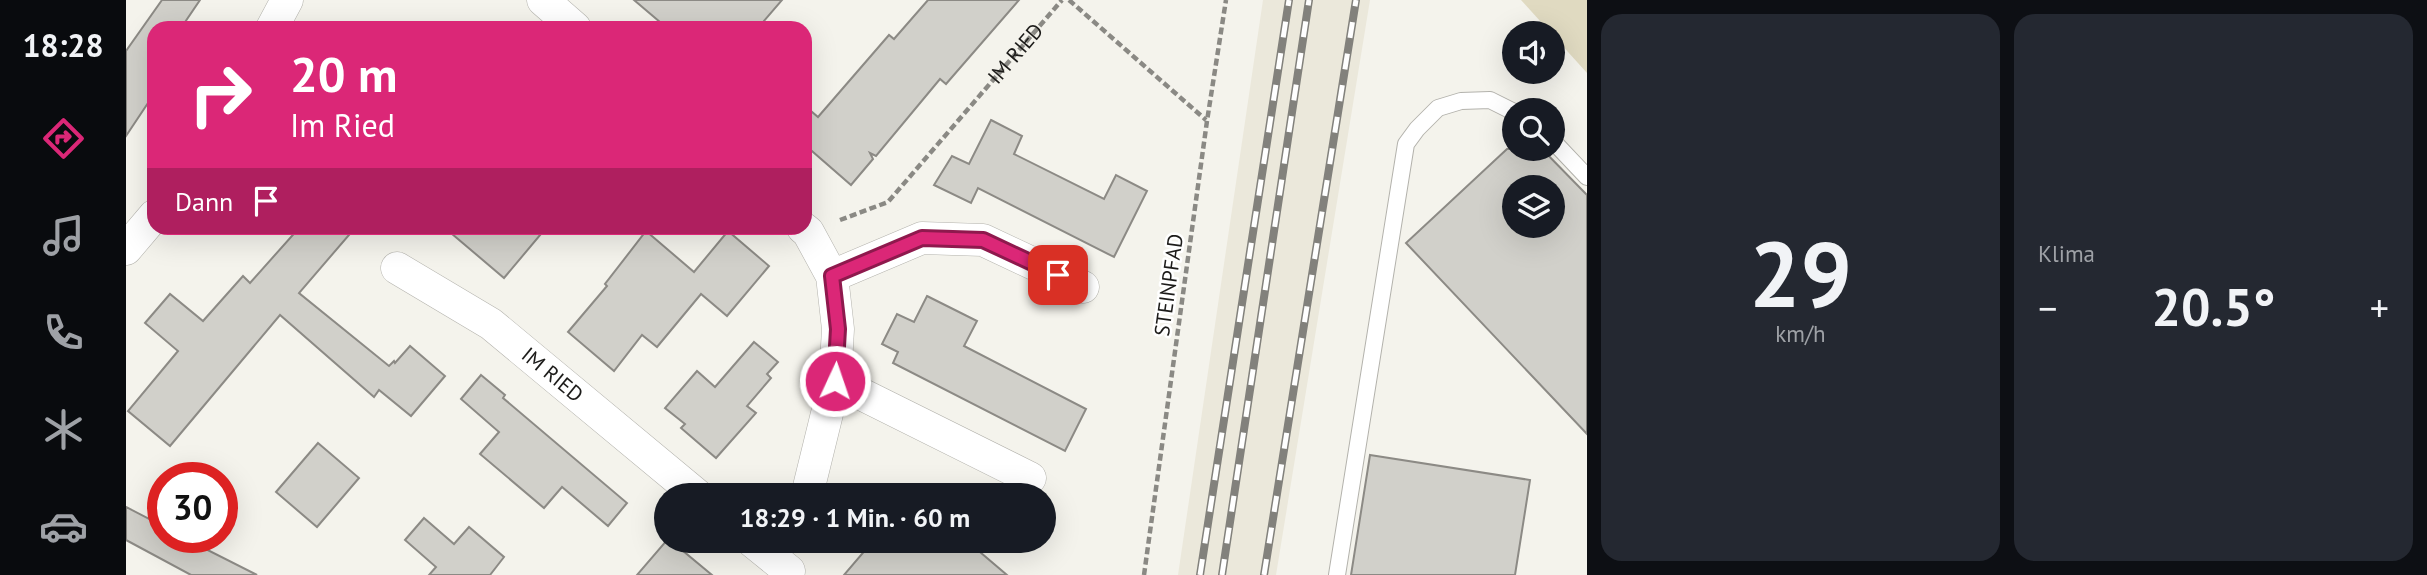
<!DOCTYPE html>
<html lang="de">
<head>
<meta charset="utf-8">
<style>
	body { margin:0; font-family:"PT Sans",sans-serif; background:#242831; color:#f1f3f6; height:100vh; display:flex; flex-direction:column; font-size:26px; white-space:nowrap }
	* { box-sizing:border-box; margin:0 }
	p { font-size:23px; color:#9ea1a6 }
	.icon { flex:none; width:38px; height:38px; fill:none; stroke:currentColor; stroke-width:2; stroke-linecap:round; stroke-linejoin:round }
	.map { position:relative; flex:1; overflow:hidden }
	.panel { display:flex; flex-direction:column; gap:14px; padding:14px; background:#0d0f14; width:840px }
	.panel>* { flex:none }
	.guide { position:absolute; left:21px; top:21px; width:665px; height:214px; border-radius:21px; box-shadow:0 7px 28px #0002; background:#db2777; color:#fff; overflow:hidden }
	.buttons { position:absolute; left:1376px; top:21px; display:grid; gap:14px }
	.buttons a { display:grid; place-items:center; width:63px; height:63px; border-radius:50%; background:#171b24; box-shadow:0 7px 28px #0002; font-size:35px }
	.speed { position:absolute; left:21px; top:462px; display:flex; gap:14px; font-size:35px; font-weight:700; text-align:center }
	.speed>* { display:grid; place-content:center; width:91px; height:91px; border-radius:50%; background:#171b24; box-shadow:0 7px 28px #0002; line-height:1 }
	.speed .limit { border:10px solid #d22; background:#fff; color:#111 }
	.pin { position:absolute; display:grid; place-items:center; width:60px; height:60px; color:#fff; margin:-30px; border-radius:14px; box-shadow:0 4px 10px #0006 }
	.me { position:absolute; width:77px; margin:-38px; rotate:3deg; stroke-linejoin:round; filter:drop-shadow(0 0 5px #0008) }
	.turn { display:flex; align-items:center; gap:24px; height:147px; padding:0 28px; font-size:32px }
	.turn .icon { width:91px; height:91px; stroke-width:2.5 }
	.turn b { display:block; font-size:49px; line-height:60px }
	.then { display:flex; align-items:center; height:66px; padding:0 28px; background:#0003; gap:14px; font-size:26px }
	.big { font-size:52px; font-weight:700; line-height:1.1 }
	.panel .tile { flex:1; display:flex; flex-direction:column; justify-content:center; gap:10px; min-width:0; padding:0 24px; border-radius:21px; background:#242831 }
	.panel .dial { align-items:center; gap:0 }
	.dial b { font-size:91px; line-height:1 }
	.heat { display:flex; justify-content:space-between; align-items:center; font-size:38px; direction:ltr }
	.panel .tiles { flex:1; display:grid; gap:14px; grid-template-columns:repeat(2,1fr) }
	.trip { position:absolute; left:528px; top:483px; width:402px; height:70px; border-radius:35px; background:#171b24; box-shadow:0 7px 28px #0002; font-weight:700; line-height:70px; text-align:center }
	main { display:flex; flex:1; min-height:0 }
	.tabs { display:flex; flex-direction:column; width:126px; justify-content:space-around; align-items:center; background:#090b0e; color:#9ea1a6 }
	.tabs .icon { width:49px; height:49px }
	.tabs .current { color:#db2777 }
	.tabs b { font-size:32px; color:#f1f3f6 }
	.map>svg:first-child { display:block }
	.built { fill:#ebe8db }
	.green { fill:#e0dac1 }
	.building { fill:#d1d0ca; stroke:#8c8a85; stroke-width:2; fill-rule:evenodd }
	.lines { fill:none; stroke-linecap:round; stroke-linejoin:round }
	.lane-casing { stroke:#b3b2ac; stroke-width:18 }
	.street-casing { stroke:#b3b2ac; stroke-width:33 }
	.path { stroke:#8a8984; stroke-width:4.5; stroke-dasharray:7 3.5; stroke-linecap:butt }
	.lane { stroke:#fff; stroke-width:16 }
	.street { stroke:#fff; stroke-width:32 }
	.rail-casing { stroke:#82817c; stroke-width:8 }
	.rail { stroke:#fff; stroke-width:5; stroke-dasharray:16; stroke-linecap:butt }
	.route-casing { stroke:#8e194d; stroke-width:18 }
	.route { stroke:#db2777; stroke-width:12 }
	.labels { text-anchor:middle; stroke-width:5; stroke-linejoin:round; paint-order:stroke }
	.street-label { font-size:21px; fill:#1c1b19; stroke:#fff }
</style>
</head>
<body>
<main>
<nav class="tabs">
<b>18:28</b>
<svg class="icon current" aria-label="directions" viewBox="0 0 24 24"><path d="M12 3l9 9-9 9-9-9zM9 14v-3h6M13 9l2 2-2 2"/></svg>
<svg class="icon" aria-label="music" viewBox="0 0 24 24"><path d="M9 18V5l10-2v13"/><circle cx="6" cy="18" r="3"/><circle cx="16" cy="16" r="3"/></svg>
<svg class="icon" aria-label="phone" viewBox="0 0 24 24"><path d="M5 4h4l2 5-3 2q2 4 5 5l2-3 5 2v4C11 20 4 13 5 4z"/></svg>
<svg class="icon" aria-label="climate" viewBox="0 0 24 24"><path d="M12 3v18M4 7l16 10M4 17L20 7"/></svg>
<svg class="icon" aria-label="car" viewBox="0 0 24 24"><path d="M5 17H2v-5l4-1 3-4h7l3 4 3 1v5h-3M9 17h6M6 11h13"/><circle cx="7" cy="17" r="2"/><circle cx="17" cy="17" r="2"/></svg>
</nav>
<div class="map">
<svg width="1461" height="575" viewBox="0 0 1461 575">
	<rect width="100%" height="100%" fill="#f4f3ec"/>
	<polygon class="built" points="1137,0 1244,0 1150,575 1052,575"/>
	<polygon class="green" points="1395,0 1461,0 1461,73"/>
	<g class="building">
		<polygon points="36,0 74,0 55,28 28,28 28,94 0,136 0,51"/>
		<polygon points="508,0 656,0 632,28 541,28"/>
		<polygon points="802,0 893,0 820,84 814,79 750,156 744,153 747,159 725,185 679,145 679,106 692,117 763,35 768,39"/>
		<polygon points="865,120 896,136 888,154 978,199 990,175 1021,191 988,257 852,188 845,203 808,185 826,156 843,164"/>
		<path d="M1381,149H1416L1461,195V434L1280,243ZM1388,187H1426V226H1388Z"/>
		<polygon points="173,228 229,228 173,293 263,366 268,361 269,363 284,346 319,376 285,416 253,390 248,397 154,315 44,446 2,411 52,351 19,323 44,294 77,321 117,276 124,283"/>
		<polygon points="319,228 420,228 378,278"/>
		<polygon points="520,231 568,272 602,231 643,266 601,316 575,294 531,347 516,335 488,371 442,332 481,286 479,284"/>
		<polygon points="801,296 851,321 838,346 960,409 939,451 767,363 772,352 756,344 771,314 788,322"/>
		<polygon points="628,342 652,362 641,374 645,378 621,406 630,413 590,458 555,428 559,424 539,408 571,371 589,387"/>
		<polygon points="355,375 379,395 377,398 501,503 482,526 436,487 418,508 354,454 373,432 335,399"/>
		<polygon points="192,443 233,478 191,527 150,492"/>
		<polygon points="1244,455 1404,480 1389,575 1225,575"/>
		<polygon points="0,507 37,526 37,537 56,537 131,575 65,575 0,540"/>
		<polygon points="298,518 328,544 343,527 378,557 364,575 303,575 310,567 279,540"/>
		<polygon points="541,540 545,541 586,575 511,575"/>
		<polygon points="747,541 841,541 881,575 718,575"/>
	</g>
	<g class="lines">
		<g class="lane-casing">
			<g id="lane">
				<polyline points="1426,140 1461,177"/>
				<polyline points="1211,575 1280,144 1291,129 1312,108 1335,101 1364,100 1388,112"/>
			</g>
		</g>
		<g class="street-casing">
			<g id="street">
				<polyline points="417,0 449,28"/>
				<polyline points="146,28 161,0"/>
				<polyline points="677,228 682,232 706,276 712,329 709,381 681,495"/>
				<polyline points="0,249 28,216"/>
				<path id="s2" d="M271,268L365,324L571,495"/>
				<polyline points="706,276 796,238 857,240 957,287"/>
				<polyline points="709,381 904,478"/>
				<polyline points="626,541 663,571"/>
			</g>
		</g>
		<g class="path">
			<polyline points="943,0 1080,120"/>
			<path id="s1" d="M714,220L762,202L936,0"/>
			<polyline points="1018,575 1081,121 1100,0"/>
		</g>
		<use href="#lane" class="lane"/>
		<use href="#street" class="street"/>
		<g class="rail-casing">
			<g id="rail">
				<polyline points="1074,575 1163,0"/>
				<polyline points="1096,575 1183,0"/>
				<polyline points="1138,575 1230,0"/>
			</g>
		</g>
		<use href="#rail" class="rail"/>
	</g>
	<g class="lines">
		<g class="route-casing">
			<polyline id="route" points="709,381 712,329 706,276 796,238 857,240 932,275"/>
		</g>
		<use href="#route" class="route"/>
	</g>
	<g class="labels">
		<g class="street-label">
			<text dy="7" stroke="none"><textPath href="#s1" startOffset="247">IM RIED</textPath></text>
			<text transform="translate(1043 285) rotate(-82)" y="7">STEINPFAD</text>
			<text dy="7" stroke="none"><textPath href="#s2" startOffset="189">IM RIED</textPath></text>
		</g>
	</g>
</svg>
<div class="buttons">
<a><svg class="icon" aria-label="sound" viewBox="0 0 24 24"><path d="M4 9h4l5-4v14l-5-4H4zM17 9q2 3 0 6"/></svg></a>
<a><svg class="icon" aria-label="search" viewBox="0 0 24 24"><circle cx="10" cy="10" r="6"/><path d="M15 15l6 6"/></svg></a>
<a><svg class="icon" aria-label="layers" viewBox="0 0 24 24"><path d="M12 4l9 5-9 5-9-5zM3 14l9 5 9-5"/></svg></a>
</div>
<div class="speed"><div class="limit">30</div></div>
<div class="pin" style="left:932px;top:275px;background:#d93025"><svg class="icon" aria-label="arrive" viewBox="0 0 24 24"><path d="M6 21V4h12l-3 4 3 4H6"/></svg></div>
<svg class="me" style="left:709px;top:381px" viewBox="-20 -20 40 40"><circle r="17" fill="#db2777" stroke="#fff" stroke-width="3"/><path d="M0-11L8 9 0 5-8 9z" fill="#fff"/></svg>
<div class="trip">18:29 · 1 Min. · 60 m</div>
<div class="guide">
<div class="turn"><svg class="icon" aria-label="right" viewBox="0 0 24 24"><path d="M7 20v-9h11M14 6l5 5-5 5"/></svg><div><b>20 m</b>Im Ried</div></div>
<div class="then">Dann<svg class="icon" aria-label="arrive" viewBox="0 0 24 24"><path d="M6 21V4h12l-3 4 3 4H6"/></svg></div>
</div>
</div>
<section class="panel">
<div class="tiles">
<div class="tile dial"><b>29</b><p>km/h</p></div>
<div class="tile"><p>Klima</p>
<div class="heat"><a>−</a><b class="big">20.5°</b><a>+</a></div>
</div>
</div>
</section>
</main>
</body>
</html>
